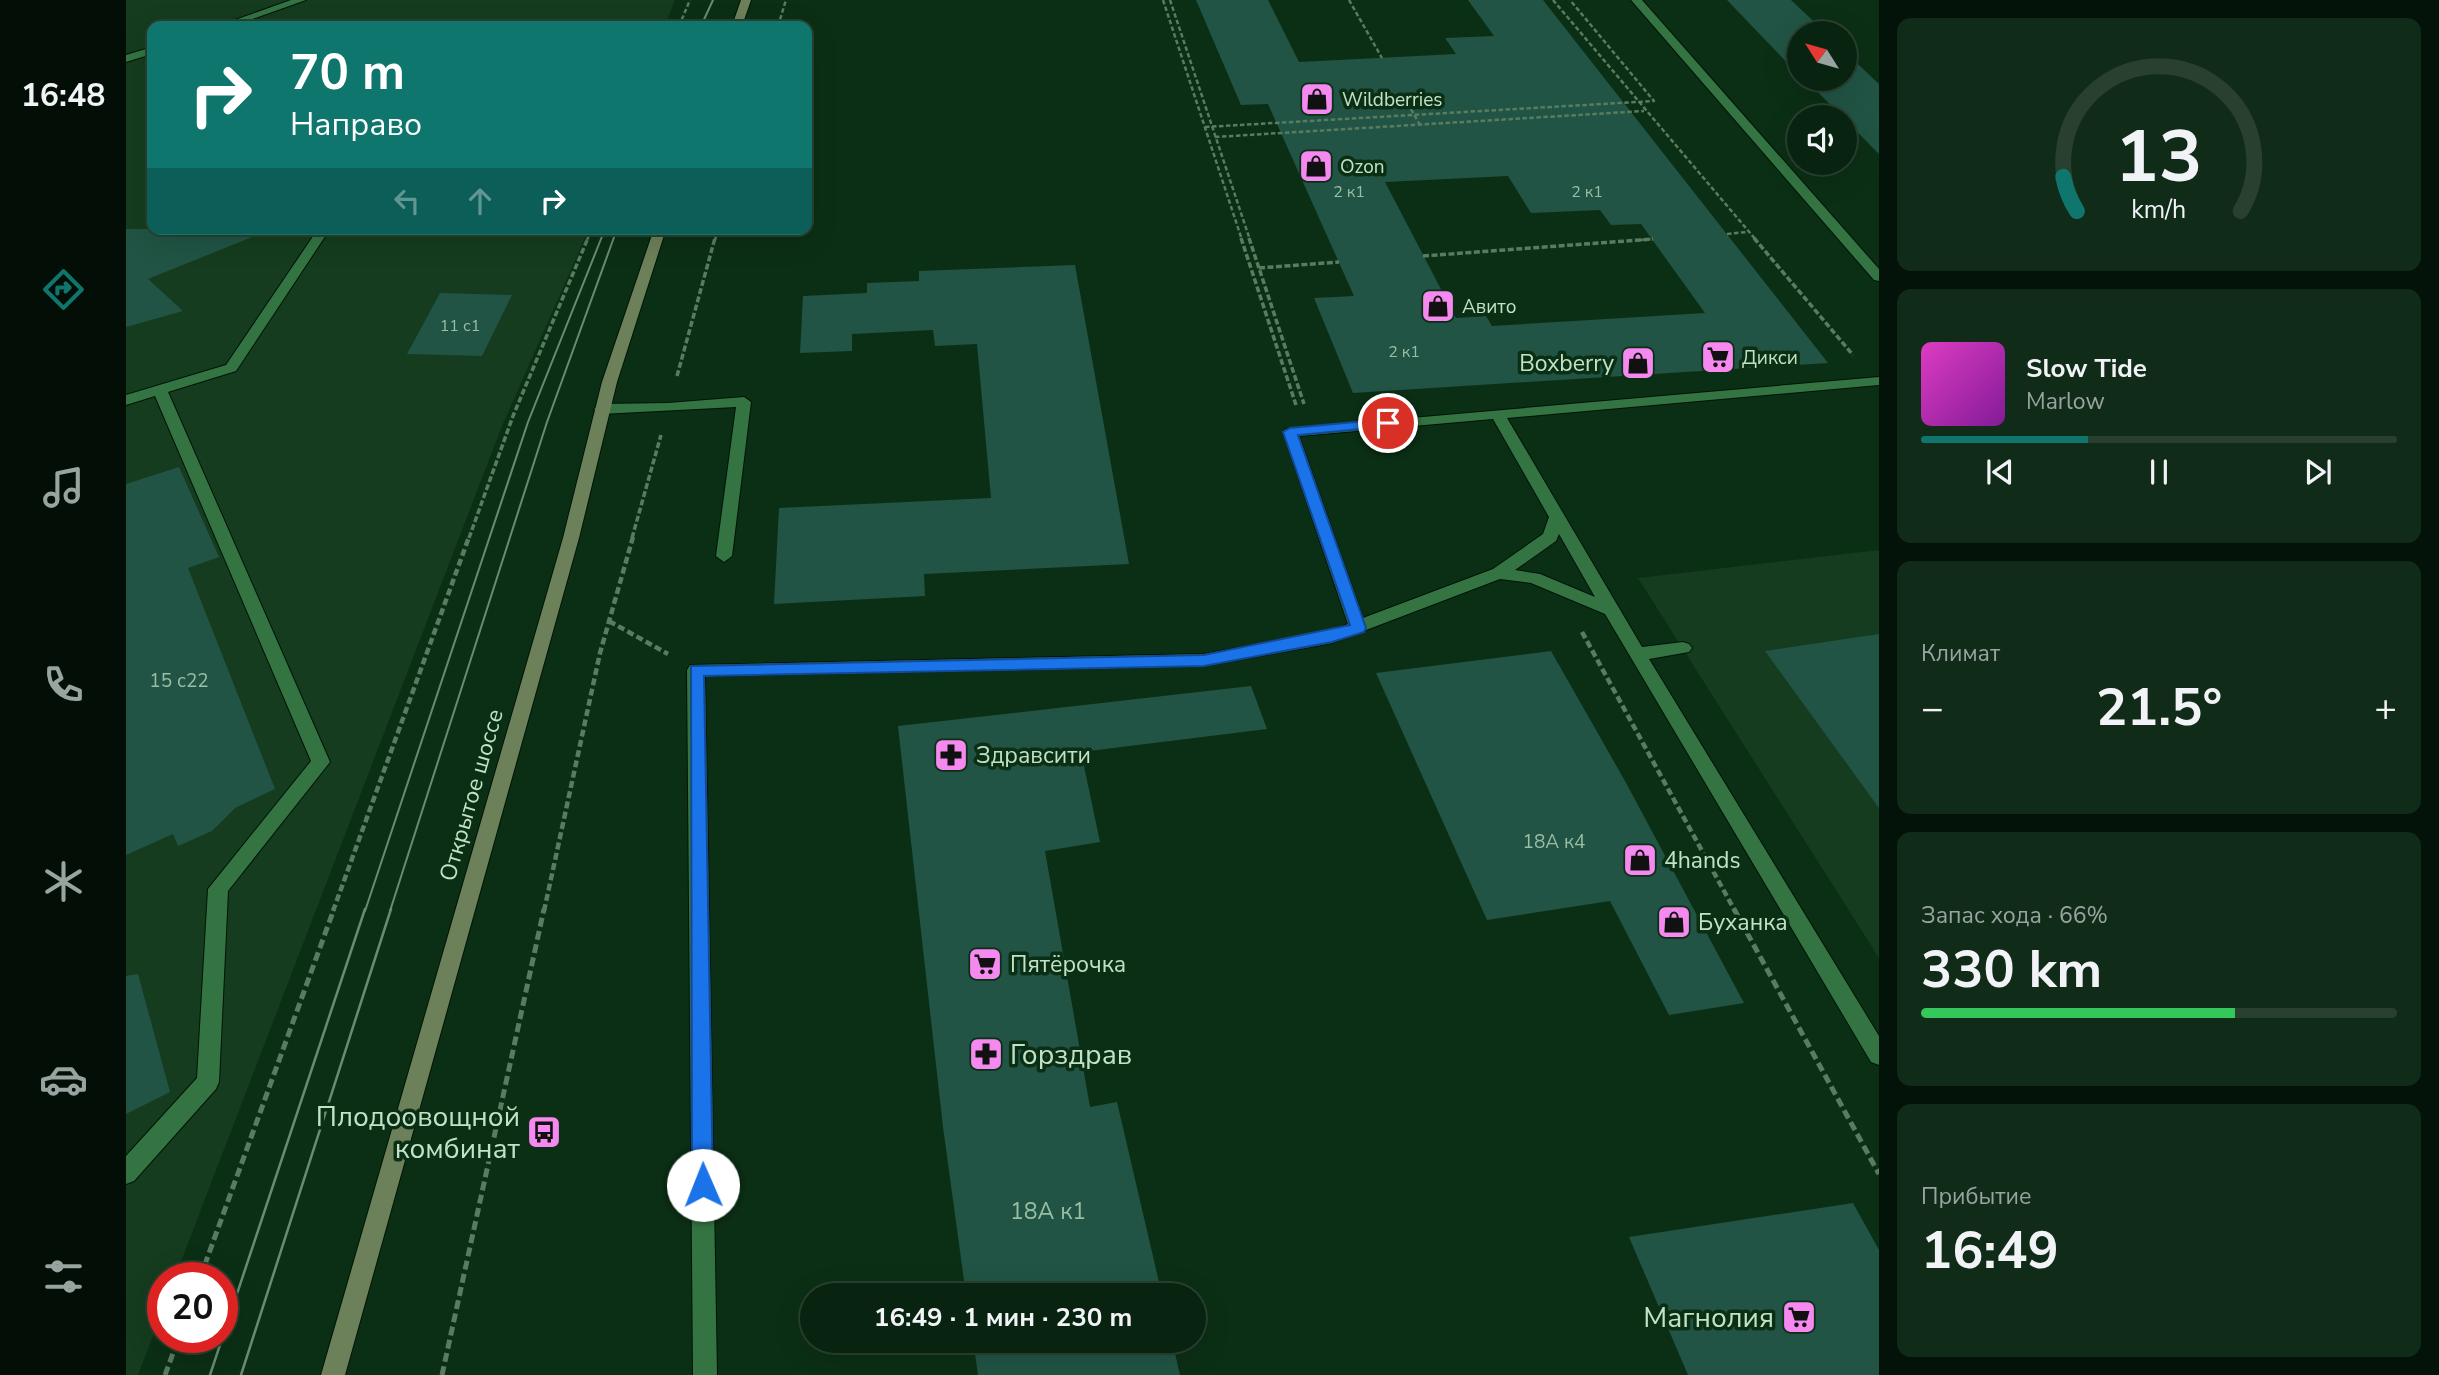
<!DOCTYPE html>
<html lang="ru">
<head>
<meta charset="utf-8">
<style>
	body { margin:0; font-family:"Nunito Sans",sans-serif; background:#112b19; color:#f1f3f6; height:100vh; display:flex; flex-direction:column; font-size:26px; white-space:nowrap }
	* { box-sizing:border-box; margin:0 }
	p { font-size:23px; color:#98a49f }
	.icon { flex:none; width:38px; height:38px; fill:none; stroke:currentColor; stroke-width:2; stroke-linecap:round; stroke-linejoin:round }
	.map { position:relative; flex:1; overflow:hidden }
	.side { display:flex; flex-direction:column; gap:18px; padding:18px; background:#041309; width:560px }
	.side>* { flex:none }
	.guide { position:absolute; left:21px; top:21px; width:665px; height:214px; border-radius:14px; box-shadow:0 7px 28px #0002,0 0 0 2px #294030; background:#0f766e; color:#fff; overflow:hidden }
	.needle { width:46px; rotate:307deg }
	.fabs { position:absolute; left:1661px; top:21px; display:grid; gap:14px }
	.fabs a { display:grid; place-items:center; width:70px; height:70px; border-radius:50%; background:#082310; box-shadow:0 7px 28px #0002,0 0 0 2px #294030; font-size:35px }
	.speed { position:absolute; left:21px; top:1262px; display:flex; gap:14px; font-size:35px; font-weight:700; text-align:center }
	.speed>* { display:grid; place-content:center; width:91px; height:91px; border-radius:50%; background:#082310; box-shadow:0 7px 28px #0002,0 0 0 2px #294030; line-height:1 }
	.speed .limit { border:10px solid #d22; background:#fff; color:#111 }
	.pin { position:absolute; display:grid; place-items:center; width:60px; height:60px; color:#fff; margin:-30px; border:4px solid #fff; border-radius:50%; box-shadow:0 2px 7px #0007 }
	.me { position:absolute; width:77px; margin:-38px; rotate:359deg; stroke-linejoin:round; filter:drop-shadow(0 0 5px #0008) }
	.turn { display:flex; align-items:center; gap:24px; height:147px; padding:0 28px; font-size:32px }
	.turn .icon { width:91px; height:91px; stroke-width:2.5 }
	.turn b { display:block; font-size:49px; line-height:60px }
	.lanes { display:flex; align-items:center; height:66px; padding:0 28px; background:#0003; justify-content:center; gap:35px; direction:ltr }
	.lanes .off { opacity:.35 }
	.big { font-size:52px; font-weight:700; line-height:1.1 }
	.side .card { flex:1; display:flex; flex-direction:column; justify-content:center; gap:10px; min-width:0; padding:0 24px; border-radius:14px; background:#112b19 }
	.side .dial { align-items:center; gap:0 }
	.dial svg { height:182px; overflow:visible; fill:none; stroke:#294030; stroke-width:7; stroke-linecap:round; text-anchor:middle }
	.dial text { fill:#f1f3f6; stroke:none }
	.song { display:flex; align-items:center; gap:21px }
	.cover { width:84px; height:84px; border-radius:10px; background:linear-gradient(135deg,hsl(310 70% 55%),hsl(290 70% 35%)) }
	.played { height:7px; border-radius:4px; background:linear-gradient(90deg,#0f766e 35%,#294030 35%) }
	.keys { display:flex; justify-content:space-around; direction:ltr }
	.heat { display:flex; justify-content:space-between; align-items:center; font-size:38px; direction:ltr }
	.charge { height:10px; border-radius:5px; background:linear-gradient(90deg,#34c759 66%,#294030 0) }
	.trip { position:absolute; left:674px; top:1283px; width:406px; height:70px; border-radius:35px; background:#082310; box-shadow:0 7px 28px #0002,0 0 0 2px #294030; font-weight:700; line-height:70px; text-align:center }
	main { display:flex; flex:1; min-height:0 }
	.tab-bar { display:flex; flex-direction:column; width:126px; justify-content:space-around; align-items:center; background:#030e06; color:#98a49f }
	.tab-bar .icon { width:49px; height:49px }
	.tab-bar .active { color:#0f766e }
	.tab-bar b { font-size:32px; color:#f1f3f6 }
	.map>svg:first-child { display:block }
	.built { fill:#153c1e }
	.building { fill:#215444; fill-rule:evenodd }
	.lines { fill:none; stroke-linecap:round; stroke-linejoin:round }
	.service-casing { stroke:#021406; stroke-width:2 }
	.secondary-casing { stroke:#021406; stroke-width:2 }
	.path-far3 { stroke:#597c60; stroke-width:2.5; stroke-dasharray:4.5 2.5; stroke-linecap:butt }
	.path-far2 { stroke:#597c60; stroke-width:3.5; stroke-dasharray:6 2.5; stroke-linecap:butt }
	.path-far1 { stroke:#597c60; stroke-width:4.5; stroke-dasharray:7 3.5; stroke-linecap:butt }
	.path { stroke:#597c60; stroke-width:5; stroke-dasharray:9 4.5; stroke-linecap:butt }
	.service { fill:#337442; fill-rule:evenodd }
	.secondary { fill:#6c8059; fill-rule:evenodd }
	.tram-far1 { stroke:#698b70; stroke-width:2 }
	.tram { stroke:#698b70; stroke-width:2.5 }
	.route { fill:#1a73e8; stroke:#114b97; stroke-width:2 }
	.labels { text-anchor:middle; stroke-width:7; stroke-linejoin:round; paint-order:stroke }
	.far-number-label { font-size:16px; fill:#99bea5 }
	.far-poi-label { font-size:19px; fill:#c1e2c5; stroke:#0b2f15; text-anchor:start }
	.number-label { font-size:19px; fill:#99bea5 }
	.poi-label { font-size:23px; fill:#c1e2c5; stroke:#0b2f15; text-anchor:start }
	.street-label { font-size:23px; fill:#c1e2c5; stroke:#0b2f15 }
	.near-number-label { font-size:23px; fill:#99bea5 }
	.near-poi-label { font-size:28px; fill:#c1e2c5; stroke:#0b2f15; text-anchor:end }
</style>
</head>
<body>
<main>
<nav class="tab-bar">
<b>16:48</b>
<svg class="icon active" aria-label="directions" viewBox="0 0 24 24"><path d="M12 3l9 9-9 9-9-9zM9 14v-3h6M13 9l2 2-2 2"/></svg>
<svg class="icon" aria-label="music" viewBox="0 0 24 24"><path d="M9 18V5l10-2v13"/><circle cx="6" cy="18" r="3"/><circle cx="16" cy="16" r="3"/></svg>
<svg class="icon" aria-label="phone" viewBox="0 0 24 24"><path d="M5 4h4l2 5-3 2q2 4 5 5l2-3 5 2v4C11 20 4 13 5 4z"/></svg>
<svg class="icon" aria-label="climate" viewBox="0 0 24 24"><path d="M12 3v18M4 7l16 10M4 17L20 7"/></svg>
<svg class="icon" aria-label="car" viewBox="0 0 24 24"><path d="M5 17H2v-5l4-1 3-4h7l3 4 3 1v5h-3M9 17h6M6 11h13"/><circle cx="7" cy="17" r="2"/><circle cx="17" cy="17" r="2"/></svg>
<svg class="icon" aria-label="filters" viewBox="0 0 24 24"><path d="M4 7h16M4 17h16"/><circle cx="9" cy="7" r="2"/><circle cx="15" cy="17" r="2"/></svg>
</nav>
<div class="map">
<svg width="1753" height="1375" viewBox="0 0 1753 1375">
	<rect width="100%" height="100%" fill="#0b2f15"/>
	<g class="built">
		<polygon points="0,0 549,0 539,26 26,26 26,229 463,229 376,426 49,1277 37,1278 37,1310 12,1375 0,1375"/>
		<polygon points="1753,550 1753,958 1512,578"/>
	</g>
	<g class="building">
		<path d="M1070,0H1142L1173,62L1330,54L1319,38L1368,36L1342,0H1417L1702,363L1227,393L1188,298L1228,296L1142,104L1115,105ZM1382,176L1405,213L1474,210L1485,225L1515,224L1579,313L1366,326L1360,316L1330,318L1259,182Z"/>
		<polygon points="1601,0 1665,0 1700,33 1673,33 1672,74"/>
		<polygon points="1718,51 1753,84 1753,154 1679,79 1718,79"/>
		<polygon points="0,229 141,229 141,231 22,279 57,311 0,327"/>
		<polygon points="949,265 1003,564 798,574 799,596 648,604 653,508 865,498 851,344 809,346 807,330 726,334 726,351 674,353 677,296 741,293 741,283 793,281 793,271"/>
		<polygon points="314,293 386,295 356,356 281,354"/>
		<polygon points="53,467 93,557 62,568 149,789 109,808 86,831 52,846 47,834 0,855 0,484"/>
		<polygon points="1753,634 1753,808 1639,651"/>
		<polygon points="1425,651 1499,781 1618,1003 1543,1015 1484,901 1361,920 1250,673"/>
		<polygon points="1125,686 1141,729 955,752 974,842 919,851 964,1107 991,1102 1036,1295 840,1295 817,1127 772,726"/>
		<polygon points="12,974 44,1092 0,1114 0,976"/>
		<polygon points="1727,1203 1753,1250 1753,1375 1562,1375 1503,1237"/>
		<polygon points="847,1340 1046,1340 1054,1375 852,1375"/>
	</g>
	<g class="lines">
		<g class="service-casing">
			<g id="service">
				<polygon points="165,0 180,0 107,26 92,26"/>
				<polygon points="1505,0 1516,0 1753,269 1753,281 1748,280"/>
				<polygon points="26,47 26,54 0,62 0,55"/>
				<polygon points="192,229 204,229 110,371 42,392 204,762 102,891 93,1082 90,1089 8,1181 0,1184 0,1156 71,1078 82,889 185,761 29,396 0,405 0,395 100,365"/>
				<path d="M1753,377V385L1381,418L1516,647L1557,642L1563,644L1566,648L1563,652L1523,659L1753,1036V1065L1745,1062L1479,614L1405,583L1374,579L1206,643L1078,666L579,676L591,1375H567L561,670L564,665L1078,654L1204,631L1222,624L1157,432L1159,429ZM1367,419L1423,517L1417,534L1367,569L1237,618L1173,436ZM1433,534L1469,597L1414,574L1389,570L1430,541Z"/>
				<polygon points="618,397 625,402 606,556 598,562 590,556 610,407 475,414 468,409 475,404 542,403"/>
			</g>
		</g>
		<g class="secondary-casing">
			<g id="secondary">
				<polygon points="615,0 625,0 616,26 606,26"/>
				<polygon points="528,229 540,229 491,382 453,538 219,1375 195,1375 437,538 476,382"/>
			</g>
		</g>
		<g class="path-far3">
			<polyline points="1037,0 1116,240"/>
			<polyline points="1044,0 1124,240"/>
			<polyline points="1223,0 1256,58"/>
			<polyline points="1427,0 1630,240"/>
			<polyline points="553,26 564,0"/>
			<polyline points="652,26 660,0"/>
			<polyline points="1278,97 1294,125"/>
			<polyline points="1079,127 1528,101 1444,0"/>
			<polyline points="1089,137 1518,111"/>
			<polyline points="1601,234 1621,232"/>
			<polyline points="461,240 466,229"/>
			<polyline points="589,240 592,229"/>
			<polyline points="1513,240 1527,239"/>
		</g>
		<g class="path-far2">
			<polyline points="1115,238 1170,405"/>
			<polyline points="1123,238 1178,404"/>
			<polyline points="1628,238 1727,355"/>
			<polyline points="1297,256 1527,239"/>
			<polyline points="1133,268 1213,262"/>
			<polyline points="551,376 589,238"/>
			<polyline points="343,538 387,416 462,238"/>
			<polyline points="506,538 535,435"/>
		</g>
		<g class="path-far1">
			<polyline points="483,621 542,654"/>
			<polyline points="1456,632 1609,911"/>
			<polyline points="207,911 343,537"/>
			<polyline points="418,911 474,653 507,537"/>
		</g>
		<g class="path">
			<polyline points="1608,909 1753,1174"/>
			<polyline points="74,1278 208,909"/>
			<polyline points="39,1375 53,1337"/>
			<polyline points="316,1375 418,909"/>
		</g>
		<use href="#service" class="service"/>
		<use href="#secondary" class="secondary"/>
		<g class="tram-far1">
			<polyline points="575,26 587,0"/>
			<polyline points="239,911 402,422 479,229"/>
			<polyline points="264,911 421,422 491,229"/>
		</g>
		<g class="tram">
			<polyline points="84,1375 239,909"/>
			<polyline points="115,1375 265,909"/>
		</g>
	</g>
	<polygon class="route" points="1262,419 1267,420 1267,426 1172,435 1240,628 1238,632 1206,642 1078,666 578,676 587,1185 584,1192 577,1195 569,1192 566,1185 565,666 1078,655 1224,625 1157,432 1164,428"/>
	<defs>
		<g id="shop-square" transform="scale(1.75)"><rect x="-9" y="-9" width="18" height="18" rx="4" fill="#f589ef" stroke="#0b2f15"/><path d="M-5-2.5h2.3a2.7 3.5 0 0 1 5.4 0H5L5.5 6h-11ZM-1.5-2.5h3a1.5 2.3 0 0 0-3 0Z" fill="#111"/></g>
		<g id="supermarket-square" transform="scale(1.75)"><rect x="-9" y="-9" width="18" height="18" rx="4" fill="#f589ef" stroke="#0b2f15"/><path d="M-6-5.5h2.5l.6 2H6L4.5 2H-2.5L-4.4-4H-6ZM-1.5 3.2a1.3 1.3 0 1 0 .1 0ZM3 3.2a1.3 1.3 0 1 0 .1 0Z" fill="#111"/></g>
		<g id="pharmacy-square" transform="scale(1.75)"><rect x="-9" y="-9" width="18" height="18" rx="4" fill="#f589ef" stroke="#0b2f15"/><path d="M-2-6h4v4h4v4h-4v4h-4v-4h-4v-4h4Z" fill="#111"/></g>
		<g id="bus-square" transform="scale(1.75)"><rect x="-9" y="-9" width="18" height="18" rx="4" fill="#f589ef" stroke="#0b2f15"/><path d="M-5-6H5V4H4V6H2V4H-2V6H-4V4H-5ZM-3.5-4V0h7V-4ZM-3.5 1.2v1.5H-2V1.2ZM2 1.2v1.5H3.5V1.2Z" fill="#111"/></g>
	</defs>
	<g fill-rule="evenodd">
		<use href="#shop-square" x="1191" y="99"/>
		<use href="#shop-square" x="1190" y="166"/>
		<use href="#shop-square" x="1312" y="306"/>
		<use href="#supermarket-square" x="1592" y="357"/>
		<use href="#shop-square" x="1512" y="363"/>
		<use href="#pharmacy-square" x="825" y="755"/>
		<use href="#shop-square" x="1514" y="860"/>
		<use href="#shop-square" x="1548" y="922"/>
		<use href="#supermarket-square" x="859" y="964"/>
		<use href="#pharmacy-square" x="860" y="1054"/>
		<use href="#bus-square" x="418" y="1132"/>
		<use href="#supermarket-square" x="1673" y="1317"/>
	</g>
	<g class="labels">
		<g class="far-number-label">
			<text x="1223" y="197">2 к1</text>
			<text x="1461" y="197">2 к1</text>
			<text x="334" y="331">11 с1</text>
			<text x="1278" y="357">2 к1</text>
		</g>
		<g class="far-poi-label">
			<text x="1216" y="106">Wildberries</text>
			<text x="1214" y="173">Ozon</text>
			<text x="1336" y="313">Авито</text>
			<text x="1616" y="364">Дикси</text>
		</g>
		<g class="number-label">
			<text x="53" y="687">15 с22</text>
			<text x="1428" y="848">18А к4</text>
		</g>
		<g class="poi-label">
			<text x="1488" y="371" text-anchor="end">Boxberry</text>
			<text x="850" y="763">Здравсити</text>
			<text x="1538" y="868">4hands</text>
			<text x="1572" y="930">Буханка</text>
			<text x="884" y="972">Пятёрочка</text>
		</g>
		<g class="street-label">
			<text transform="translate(345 795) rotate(-74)" y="8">Открытое шоссе</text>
		</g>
		<g class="near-number-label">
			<text x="922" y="1219">18А к1</text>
		</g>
		<g class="near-poi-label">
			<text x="884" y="1064" text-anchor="start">Горздрав</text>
			<text x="394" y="1126">Плодоовощной<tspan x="394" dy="32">комбинат</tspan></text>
			<text x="1648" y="1327">Магнолия</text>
		</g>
	</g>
</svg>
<div class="fabs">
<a><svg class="needle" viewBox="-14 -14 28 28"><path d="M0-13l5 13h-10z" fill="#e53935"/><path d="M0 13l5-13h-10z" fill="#98a49f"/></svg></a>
<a><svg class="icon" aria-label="sound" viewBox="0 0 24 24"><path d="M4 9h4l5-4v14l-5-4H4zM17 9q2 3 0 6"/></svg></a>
</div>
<div class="speed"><div class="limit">20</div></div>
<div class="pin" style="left:1262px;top:423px;background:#d93025"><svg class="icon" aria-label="arrive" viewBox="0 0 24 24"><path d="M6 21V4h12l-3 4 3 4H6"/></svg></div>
<svg class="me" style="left:577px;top:1185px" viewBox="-20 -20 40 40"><circle r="19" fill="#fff"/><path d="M0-13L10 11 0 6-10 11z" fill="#1a73e8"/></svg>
<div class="trip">16:49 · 1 мин · 230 m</div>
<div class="guide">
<div class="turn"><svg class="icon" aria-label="right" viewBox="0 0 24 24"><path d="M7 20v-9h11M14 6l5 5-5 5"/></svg><div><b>70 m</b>Направо</div></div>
<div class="lanes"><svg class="icon off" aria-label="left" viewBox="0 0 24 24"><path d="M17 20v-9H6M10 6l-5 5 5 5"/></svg><svg class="icon off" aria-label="ahead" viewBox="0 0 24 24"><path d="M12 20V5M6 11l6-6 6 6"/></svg><svg class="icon" aria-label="right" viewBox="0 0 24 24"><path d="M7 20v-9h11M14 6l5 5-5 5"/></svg></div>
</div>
</div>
<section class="side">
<div class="card dial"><svg viewBox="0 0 100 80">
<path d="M14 69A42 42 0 1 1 86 69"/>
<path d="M14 69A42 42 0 0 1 8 54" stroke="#0f766e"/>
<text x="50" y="56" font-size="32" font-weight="700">13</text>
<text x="50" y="72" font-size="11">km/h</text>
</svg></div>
<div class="card">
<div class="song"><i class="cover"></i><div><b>Slow Tide</b><p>Marlow</p></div></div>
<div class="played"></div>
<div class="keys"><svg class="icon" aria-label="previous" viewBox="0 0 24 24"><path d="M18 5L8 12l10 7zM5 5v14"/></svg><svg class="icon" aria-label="pause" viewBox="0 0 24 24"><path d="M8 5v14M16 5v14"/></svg><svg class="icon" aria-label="next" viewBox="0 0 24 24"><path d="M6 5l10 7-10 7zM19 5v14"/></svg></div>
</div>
<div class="card"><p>Климат</p>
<div class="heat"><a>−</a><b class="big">21.5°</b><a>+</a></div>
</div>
<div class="card"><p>Запас хода · 66%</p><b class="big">330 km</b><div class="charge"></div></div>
<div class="card"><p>Прибытие</p><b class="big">16:49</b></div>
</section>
</main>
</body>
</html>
